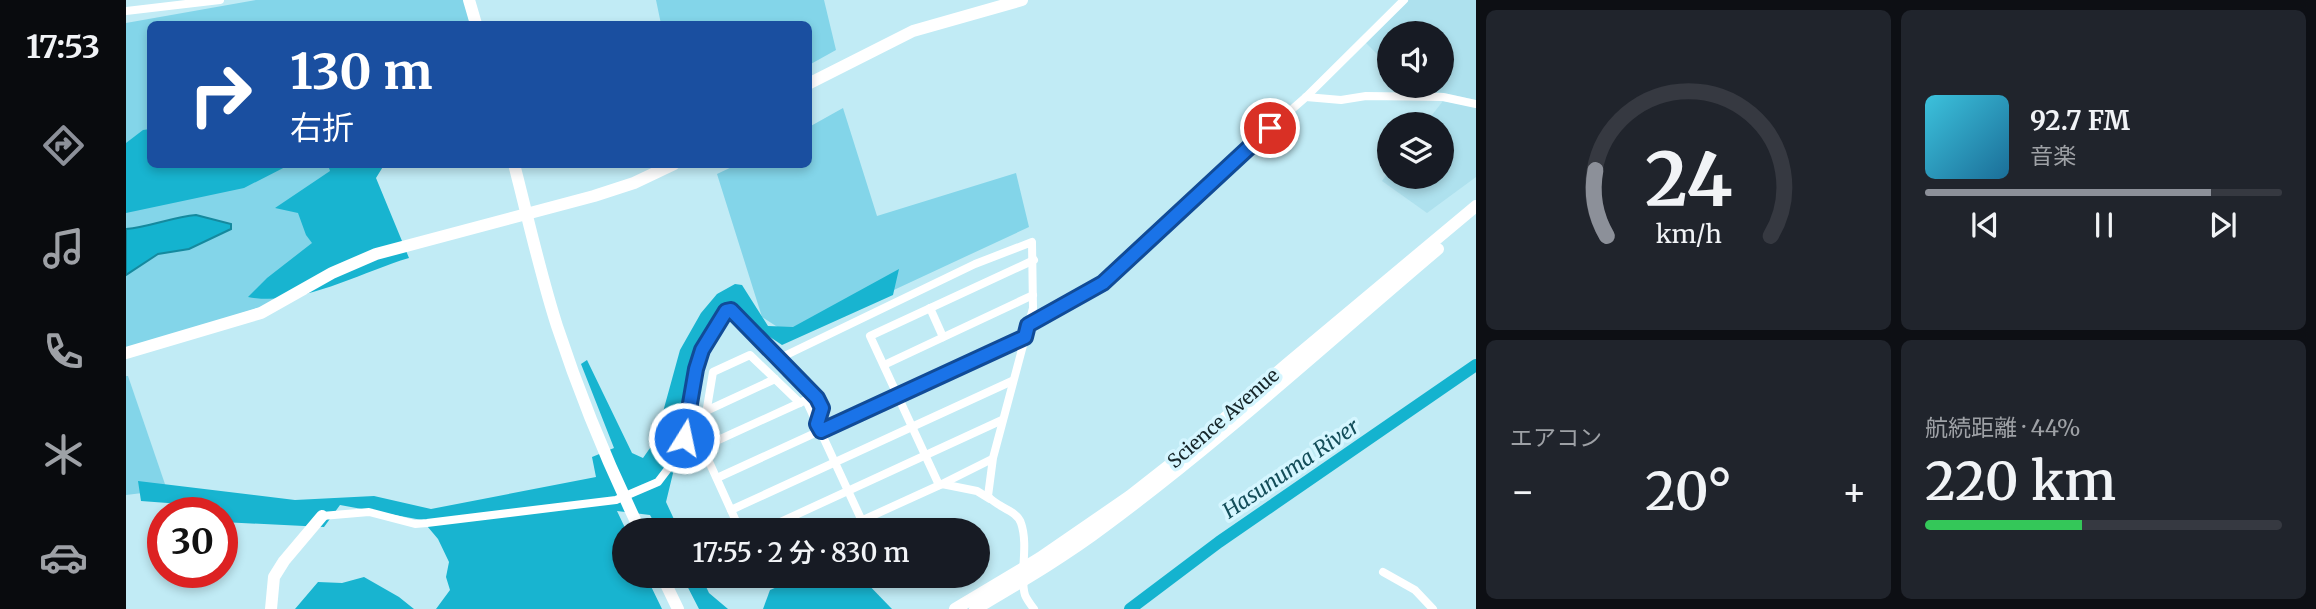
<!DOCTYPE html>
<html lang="ja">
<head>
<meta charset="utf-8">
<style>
	body { margin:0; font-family:Merriweather,"Noto Sans JP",serif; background:#20242c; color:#f1f3f6; height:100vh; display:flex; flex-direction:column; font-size:26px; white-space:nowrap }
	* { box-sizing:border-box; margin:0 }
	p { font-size:23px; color:#9ea1a6 }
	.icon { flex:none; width:38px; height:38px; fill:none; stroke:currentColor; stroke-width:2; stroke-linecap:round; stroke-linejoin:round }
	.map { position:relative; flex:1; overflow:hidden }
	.side { display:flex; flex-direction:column; gap:10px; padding:10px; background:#0d0f14; width:840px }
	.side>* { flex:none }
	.guide { position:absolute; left:21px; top:21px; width:665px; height:147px; border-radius:10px; box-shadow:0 4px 10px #0003; background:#1a4fa0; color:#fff; overflow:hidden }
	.controls { position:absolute; left:1251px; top:21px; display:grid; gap:14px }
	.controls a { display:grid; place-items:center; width:77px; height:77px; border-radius:50%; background:#171b24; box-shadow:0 4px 10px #0003; font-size:35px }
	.speed { position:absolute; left:21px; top:497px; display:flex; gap:14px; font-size:35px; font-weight:700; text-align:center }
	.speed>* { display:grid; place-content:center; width:91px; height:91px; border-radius:50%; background:#171b24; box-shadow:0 4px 10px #0003; line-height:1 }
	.speed .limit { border:10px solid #d22; background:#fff; color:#111 }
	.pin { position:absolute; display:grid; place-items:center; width:60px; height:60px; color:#fff; margin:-30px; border:4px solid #fff; border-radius:50%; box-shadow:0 2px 7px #0007 }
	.me { position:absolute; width:77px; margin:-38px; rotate:10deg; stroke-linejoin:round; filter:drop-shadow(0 0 5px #0008) }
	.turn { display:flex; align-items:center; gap:24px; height:147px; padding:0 28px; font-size:32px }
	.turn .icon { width:91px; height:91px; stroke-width:2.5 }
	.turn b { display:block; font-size:49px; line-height:60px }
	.big { font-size:52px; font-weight:600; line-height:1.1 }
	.side .card { flex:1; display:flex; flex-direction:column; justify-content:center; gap:10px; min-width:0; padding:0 24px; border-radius:10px; background:#20242c }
	.side .dial { align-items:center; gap:0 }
	.dial svg { height:182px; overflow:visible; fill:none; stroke:#363941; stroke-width:7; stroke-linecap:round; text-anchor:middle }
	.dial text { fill:#f1f3f6; stroke:none }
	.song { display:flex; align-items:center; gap:21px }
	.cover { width:84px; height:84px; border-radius:10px; background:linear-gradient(135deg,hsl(190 70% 55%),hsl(200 70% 35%)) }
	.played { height:7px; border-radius:4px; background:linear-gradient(90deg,#8c9099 80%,#363941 80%) }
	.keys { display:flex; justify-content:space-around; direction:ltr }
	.heat { display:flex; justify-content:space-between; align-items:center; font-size:38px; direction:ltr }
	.charge { height:10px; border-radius:5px; background:linear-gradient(90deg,#34c759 44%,#363941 0) }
	.side .tiles { flex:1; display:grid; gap:10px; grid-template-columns:repeat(2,1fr) }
	.trip { position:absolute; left:486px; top:518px; width:378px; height:70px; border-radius:35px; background:#171b24; box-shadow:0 4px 10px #0003; font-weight:600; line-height:70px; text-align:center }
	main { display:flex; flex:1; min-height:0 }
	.dock { display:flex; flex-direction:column; width:126px; justify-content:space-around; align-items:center; background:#090b0e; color:#9ea1a6 }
	.dock .icon { width:49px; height:49px }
	.dock .active { color:#8c9099 }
	.dock b { font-size:32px; color:#f1f3f6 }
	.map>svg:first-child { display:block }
	.built { fill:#aee1ee }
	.green { fill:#83d5e9 }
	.forest { fill:#18b4d0 }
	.water { fill:#14b3cf; stroke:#15899e; stroke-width:2 }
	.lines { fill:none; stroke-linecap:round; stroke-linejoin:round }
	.river { stroke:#14b3cf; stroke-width:12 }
	.street { stroke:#fff; stroke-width:8 }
	.secondary { stroke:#fff; stroke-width:12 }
	.primary { stroke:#fff; stroke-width:12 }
	.route-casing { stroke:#114b97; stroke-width:18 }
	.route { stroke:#1a73e8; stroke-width:12 }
	.labels { text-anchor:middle; stroke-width:7; stroke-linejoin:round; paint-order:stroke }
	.street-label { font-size:19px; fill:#16262a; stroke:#d5f6ff }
	.water-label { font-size:21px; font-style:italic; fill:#134d59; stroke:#d5f6ff }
</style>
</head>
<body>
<main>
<nav class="dock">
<b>17:53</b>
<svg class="icon active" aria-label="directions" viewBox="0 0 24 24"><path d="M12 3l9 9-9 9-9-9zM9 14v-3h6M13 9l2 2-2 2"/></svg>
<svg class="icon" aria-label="music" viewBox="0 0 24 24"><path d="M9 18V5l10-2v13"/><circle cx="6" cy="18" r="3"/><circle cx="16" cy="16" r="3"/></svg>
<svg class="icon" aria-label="phone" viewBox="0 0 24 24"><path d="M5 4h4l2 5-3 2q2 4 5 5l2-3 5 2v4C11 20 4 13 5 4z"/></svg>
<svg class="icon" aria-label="climate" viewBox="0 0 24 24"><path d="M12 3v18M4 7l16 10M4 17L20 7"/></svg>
<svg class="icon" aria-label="car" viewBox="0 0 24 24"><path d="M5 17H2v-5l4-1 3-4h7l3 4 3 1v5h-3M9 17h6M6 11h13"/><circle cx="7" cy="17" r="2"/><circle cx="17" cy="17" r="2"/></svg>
</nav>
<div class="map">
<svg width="1350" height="609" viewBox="0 0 1350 609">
	<rect width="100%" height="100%" fill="#c1ebf5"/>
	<g class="built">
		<polygon points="1280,0 1350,0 1350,100 1286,86 1316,86 1316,33 1264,33 1263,66 1239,42"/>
		<polygon points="1317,101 1350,107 1350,177 1301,213 1256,181 1263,171 1264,177 1316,177 1316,124 1299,124"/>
	</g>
	<g class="green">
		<polygon points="130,0 338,0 344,24 24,24 24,164 252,165 147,303 0,350 0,23"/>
		<polygon points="530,0 698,0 710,50 683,65 682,24 535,24"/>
		<polygon points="717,108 751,216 890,173 903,227 667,337 636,317 591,174 610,165 682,164 683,127"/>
		<polygon points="0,376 2,376 41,490 0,495"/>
	</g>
	<g class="forest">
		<polygon points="24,129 24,164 163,165 118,188 0,213 0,143 17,130"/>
		<path d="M202,165H258L250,178L283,258C232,273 176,307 122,297L141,278L186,243L180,235L172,213L149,208L204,171Z"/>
		<polygon points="773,269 767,295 656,345 638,333 608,305 589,315 552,415 548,469 540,502 553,530 532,530 524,515 491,511 500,530 499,576 520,576 536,609 310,609 324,590 320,577 323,562 312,539 296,520 214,505 198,527 96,522 95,507 15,501 12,481 169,500 248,496 305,509 470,477 466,457 488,448 455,364 461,360 506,453 517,458 529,441 554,350 575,313 591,294 609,284 616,285 642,326 667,327"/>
		<polygon points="556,576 575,576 583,593 602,609 573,609"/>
		<polygon points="677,576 734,576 766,609 637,609 644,590"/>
		<polygon points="238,577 273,597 288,609 169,609 192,582 216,583"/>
	</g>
	<path class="water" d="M70,215L105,224V229L63,249L32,254L0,275V229C24,227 46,217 70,215Z"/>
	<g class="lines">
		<polyline class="river" points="1004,609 1093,542 1350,365"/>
		<g class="street">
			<polyline points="0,11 94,0"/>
			<polyline points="1180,97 1215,100 1240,96 1317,97 1350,104"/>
			<polyline points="804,308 817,337"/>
			<polyline points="902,325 977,283 1108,160 1180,97 1278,0"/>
			<path d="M652,359L849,264L906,242L907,308L867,458L862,496C870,507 891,510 895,523C903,546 893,576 899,595C901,600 905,605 908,609"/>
			<polyline points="758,365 907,295"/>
			<polyline points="580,411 649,379"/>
			<polyline points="577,447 680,400 736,521"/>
			<polyline points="591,478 899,337"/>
			<polyline points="816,484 866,459"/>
			<polyline points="813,485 744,336 908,260"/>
			<polyline points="605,510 886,381"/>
			<polyline points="196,516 243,512 289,524 301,523 490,500 532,482 551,457 558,438 570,369 576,350 600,311 605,310 691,398 696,408 691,424"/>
			<polyline points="614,530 575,444 587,372 624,355 674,403"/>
			<polyline points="637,530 876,420"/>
			<polyline points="715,530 816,484 851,491 864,499"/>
			<polyline points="1257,572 1289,590 1307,609"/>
			<polyline points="635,576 638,583"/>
		</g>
		<g class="secondary">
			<polyline points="343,0 350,24"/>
			<polyline points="682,84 787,31 896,0"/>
			<path d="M388,164C402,218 414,273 431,326C454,396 482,464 514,530"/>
			<polyline points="0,353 135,313 206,273 250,254 468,196 508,183 548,164"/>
			<polyline points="536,576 552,609"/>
			<polyline points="145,609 148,577 158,561 196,516"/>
		</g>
		<g class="primary">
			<polyline points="829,609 914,558 1004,496 1055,456 1161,364 1350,206"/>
			<path d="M849,609C893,583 938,557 979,526C1095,440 1202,342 1312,249"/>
		</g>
	</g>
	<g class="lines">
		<g class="route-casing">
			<polyline id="route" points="558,438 570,369 576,350 600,311 605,310 691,398 696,408 691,424 695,431 899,337 902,325 977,283 1144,128"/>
		</g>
		<use href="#route" class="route"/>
	</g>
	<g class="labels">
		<g class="street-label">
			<text transform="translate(1097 418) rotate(-41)" y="7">Science Avenue</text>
		</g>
		<g class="water-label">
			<text transform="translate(1165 469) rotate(-34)" y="7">Hasunuma River</text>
		</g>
	</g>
</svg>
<div class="controls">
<a><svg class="icon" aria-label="sound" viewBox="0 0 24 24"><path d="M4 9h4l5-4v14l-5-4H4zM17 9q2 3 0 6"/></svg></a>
<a><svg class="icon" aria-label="layers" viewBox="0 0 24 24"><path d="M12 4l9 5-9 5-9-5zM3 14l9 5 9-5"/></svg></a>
</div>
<div class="speed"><div class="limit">30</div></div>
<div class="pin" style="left:1144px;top:128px;background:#d93025"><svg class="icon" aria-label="arrive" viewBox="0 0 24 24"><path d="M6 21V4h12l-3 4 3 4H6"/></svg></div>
<svg class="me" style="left:558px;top:438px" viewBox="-20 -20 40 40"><circle r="17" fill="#1a73e8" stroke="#fff" stroke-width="3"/><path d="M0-11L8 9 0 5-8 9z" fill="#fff"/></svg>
<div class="trip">17:55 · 2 分 · 830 m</div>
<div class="guide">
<div class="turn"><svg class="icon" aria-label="right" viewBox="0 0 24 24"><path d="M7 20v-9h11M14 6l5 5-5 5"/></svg><div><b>130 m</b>右折</div></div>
</div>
</div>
<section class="side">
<div class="tiles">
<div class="card dial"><svg viewBox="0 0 100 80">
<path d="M14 69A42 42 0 1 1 86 69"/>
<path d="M14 69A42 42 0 0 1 9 40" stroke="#8c9099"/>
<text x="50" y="56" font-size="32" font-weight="700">24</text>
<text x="50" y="72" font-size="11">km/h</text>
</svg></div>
<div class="card">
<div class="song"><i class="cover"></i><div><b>92.7 FM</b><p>音楽</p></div></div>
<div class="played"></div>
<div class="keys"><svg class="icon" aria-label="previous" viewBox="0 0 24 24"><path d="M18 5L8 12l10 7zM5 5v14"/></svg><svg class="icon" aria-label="pause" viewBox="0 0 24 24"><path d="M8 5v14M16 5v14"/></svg><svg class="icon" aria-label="next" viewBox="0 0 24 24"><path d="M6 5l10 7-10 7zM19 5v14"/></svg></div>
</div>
<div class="card"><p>エアコン</p>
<div class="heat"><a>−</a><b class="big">20°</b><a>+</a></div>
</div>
<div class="card"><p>航続距離 · 44%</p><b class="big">220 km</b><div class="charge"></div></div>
</div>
</section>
</main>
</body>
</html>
